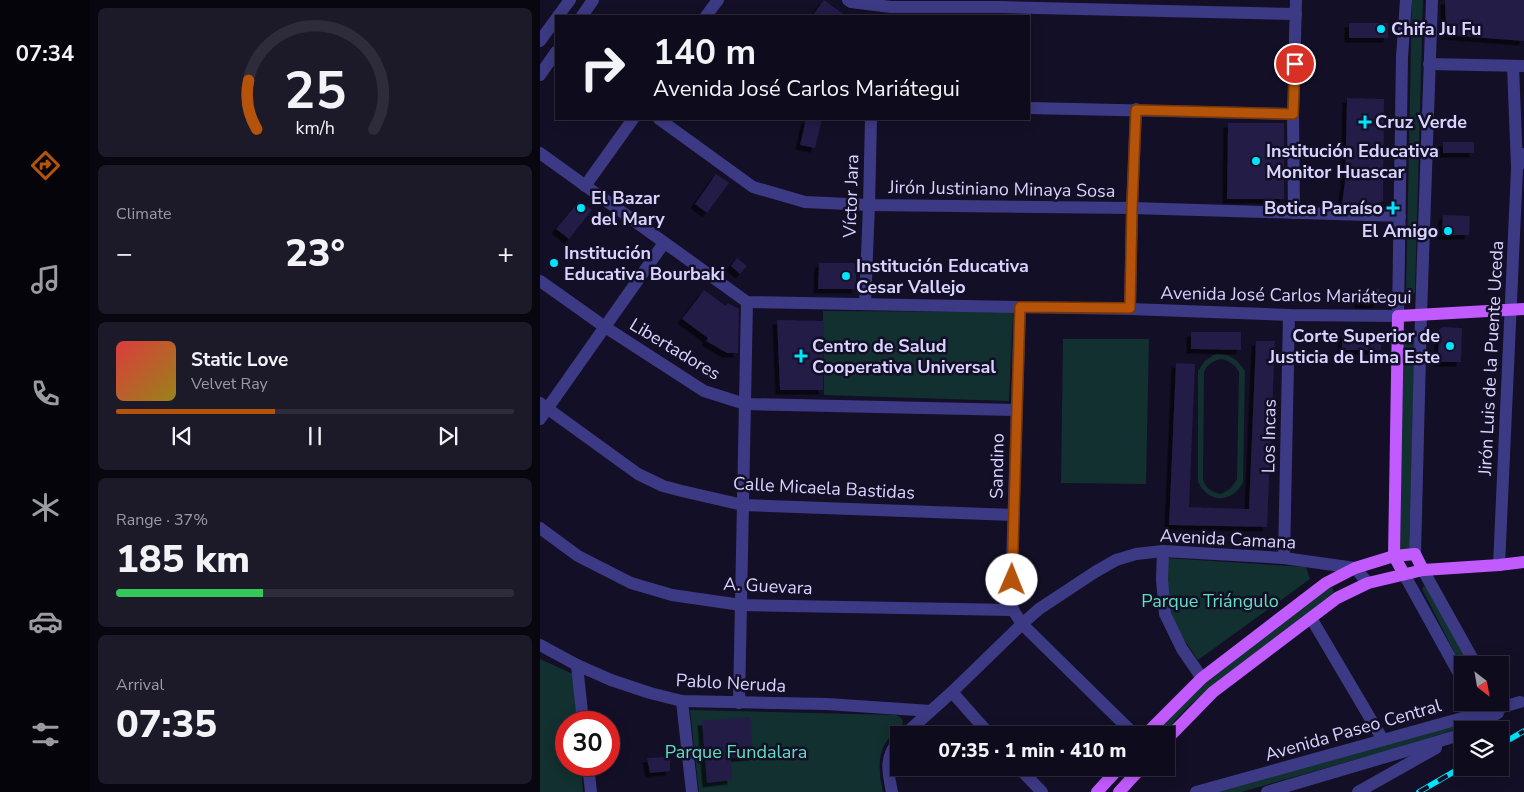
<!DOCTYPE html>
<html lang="en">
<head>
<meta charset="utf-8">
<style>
	body { margin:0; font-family:"Nunito Sans",sans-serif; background:#1c1929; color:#f1f3f6; height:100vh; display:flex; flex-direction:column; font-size:19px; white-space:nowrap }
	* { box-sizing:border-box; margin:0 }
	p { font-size:16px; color:#9b9ba3 }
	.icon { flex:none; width:28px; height:28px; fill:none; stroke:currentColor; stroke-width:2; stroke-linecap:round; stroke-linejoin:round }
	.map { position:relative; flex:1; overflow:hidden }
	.details { display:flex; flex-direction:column; gap:8px; padding:8px; background:#08060f; width:450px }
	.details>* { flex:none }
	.hud { position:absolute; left:15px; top:15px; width:475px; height:105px; border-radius:0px; box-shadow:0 2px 12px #0003,0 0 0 1px #2e2b3b; background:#0e0b1c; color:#f1f3f6; overflow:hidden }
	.needle { width:32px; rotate:149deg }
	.tools { position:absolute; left:914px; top:656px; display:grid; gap:10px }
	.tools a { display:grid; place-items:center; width:55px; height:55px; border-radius:0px; background:#0e0b1c; box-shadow:0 2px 12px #0003,0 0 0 1px #2e2b3b; font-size:25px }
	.speed { position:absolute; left:15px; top:711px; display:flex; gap:10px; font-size:25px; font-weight:700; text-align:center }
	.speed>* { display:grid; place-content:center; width:65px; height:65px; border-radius:50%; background:#0e0b1c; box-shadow:0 2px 12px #0003,0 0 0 1px #2e2b3b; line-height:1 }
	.speed .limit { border:8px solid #d22; background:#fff; color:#111 }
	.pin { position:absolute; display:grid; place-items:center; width:42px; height:42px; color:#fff; margin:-21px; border:2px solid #fff; border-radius:50%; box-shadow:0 1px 5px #0007 }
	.me { position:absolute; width:55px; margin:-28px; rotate:1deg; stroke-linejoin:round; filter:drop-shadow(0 0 4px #0008) }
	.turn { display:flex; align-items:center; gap:18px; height:105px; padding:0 15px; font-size:22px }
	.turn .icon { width:65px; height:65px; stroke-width:2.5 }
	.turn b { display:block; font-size:35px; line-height:42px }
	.big { font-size:38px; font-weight:800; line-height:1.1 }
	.details .tile { flex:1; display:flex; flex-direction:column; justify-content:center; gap:8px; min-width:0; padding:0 18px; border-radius:8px; background:#1c1929 }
	.details .dial { align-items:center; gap:0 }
	.dial svg { height:130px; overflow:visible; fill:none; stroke:#2e2b3b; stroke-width:7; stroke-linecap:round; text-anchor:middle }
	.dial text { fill:#f1f3f6; stroke:none }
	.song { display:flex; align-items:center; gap:15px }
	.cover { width:60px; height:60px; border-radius:8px; background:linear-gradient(135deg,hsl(0 70% 55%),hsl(50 70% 35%)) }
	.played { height:5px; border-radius:2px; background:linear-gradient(90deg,#b45309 40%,#2e2b3b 40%) }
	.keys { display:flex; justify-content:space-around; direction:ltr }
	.heat { display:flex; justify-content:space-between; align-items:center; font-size:28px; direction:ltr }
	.charge { height:8px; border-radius:4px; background:linear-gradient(90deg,#34c759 37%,#2e2b3b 0) }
	.trip { position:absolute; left:350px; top:726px; width:285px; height:50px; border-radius:0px; background:#0e0b1c; box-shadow:0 2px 12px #0003,0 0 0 1px #2e2b3b; font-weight:800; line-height:50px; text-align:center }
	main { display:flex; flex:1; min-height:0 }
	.dock { display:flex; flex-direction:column; width:90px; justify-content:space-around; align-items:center; background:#06040b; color:#9b9ba3 }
	.dock .icon { width:35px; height:35px }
	.dock .current { color:#b45309 }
	.dock b { font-size:22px; color:#f1f3f6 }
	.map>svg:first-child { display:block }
	.green { fill:#12302f; fill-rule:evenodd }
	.building { fill:#241b47; filter:url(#shadow) }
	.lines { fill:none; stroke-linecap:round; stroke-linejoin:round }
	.minor { stroke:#3d3a85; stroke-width:12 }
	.tertiary { stroke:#3d3a85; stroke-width:12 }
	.primary { stroke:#c25bff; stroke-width:12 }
	.rail-casing { stroke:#00e5ff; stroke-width:5.5 }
	.rail { stroke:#130f26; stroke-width:4; stroke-dasharray:11; stroke-linecap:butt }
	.route-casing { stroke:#753606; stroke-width:12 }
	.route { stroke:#b45309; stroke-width:9 }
	.poi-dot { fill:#00e5ff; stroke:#130f26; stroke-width:2 }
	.labels { text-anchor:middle; stroke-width:5; stroke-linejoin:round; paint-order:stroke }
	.poi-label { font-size:18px; font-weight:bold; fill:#d9d4ff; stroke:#130f26; text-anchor:start }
	.street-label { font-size:18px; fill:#d9d4ff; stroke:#130f26 }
	.park-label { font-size:18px; fill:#5fe0c0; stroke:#130f26 }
</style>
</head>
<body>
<main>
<nav class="dock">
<b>07:34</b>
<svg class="icon current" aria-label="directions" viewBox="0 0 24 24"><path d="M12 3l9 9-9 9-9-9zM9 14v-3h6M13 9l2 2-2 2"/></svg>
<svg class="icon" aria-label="music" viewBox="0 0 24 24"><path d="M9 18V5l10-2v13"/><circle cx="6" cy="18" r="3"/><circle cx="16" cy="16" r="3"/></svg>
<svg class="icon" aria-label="phone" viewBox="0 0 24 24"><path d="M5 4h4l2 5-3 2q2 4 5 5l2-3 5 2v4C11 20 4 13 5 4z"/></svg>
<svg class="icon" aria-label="climate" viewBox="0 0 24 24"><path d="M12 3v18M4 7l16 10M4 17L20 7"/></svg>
<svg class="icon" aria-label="car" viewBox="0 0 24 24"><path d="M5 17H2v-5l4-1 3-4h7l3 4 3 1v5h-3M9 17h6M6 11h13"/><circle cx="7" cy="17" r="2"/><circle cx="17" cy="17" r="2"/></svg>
<svg class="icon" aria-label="filters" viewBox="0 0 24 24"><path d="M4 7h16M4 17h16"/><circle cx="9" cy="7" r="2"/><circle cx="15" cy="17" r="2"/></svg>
</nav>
<section class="details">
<div class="tile dial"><svg viewBox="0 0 100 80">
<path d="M14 69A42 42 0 1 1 86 69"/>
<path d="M14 69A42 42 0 0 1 9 39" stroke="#b45309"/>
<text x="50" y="56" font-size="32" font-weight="700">25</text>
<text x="50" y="72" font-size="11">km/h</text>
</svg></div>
<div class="tile"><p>Climate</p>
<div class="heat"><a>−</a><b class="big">23°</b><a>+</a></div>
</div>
<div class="tile">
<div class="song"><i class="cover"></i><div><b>Static Love</b><p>Velvet Ray</p></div></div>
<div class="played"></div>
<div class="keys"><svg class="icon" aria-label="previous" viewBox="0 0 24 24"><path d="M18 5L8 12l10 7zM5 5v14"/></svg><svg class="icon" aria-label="pause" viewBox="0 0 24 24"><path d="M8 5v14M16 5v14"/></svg><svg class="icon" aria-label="next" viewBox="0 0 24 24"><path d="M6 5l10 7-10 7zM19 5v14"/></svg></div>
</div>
<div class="tile"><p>Range · 37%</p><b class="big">185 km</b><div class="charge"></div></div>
<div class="tile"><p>Arrival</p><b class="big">07:35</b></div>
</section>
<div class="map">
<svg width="984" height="792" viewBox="0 0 984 792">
	<defs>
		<filter id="shadow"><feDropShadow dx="-4.5" dy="4.5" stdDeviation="0" flood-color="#0009"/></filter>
	</defs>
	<rect width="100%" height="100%" fill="#130f26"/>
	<g class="green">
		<polygon points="872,0 883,0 875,293 866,292"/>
		<polygon points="283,311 473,312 469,401 284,395"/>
		<polygon points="863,337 875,339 869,549 860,552"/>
		<polygon points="523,339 609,339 606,484 521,483"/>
		<path d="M675,354C690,353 697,359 705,371L703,482C693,503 669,504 658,482V371L665,361ZM682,359C690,361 695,365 699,372L697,479L691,488L681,494C672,492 664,488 663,478L664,372C667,364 674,360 682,359Z"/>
		<path d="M625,558L766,567L770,579L658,660C648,645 636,629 631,612C626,594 626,577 625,558Z"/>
		<polygon points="886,585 929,665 922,665 922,667 882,589 883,587"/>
		<polygon points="789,587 792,588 794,591 792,594 672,686 647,708 621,735 613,735 669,678"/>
		<polygon points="0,659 33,674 37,722 26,722 26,765 41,765 43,792 0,792"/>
		<path d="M150,710L356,715L360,717L363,721L362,726C359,730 354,733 350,737C336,753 339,773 343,792H159Z"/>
		<polygon points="915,723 917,727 911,731 839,753 701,792 670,792"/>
	</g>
	<g class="building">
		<polygon points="284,0 306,16 272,16"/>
		<polygon points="905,0 984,0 984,41 906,35"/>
		<rect x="809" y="23" width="39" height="15"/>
		<polygon points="807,98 844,99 843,201 837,204 802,203 805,182"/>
		<polygon points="266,119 282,119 275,148 260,145"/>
		<polygon points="688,123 744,123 744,199 687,199"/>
		<rect x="903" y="142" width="31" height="11"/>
		<polygon points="176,174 189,183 167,213 155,204"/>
		<polygon points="39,201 52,210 29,239 16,229"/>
		<polygon points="903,215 930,216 929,235 902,235"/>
		<polygon points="197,258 207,266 200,274 191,266"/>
		<polygon points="279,263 316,263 316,289 278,289"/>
		<polygon points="839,289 839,301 836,304 819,304 819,290"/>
		<polygon points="164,290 186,306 188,303 199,309 198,353 187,353 166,341 168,338 142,319"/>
		<polygon points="237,320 283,321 283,390 240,390"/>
		<polygon points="902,327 922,328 921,362 898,362 899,330"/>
		<polygon points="651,332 701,332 701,350 651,349"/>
		<rect x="802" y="333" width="39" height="17"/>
		<polygon points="716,341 735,341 727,527 629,525 636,363 655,364 649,507 709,509"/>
		<polygon points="210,717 213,756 191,758 192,780 167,783 162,721"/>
		<polygon points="130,757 130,771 110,773 107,758"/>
	</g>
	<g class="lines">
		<g class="minor">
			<polyline points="308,0 311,2 351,7 460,7 756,14"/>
			<polyline points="166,16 178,0"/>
			<polyline points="889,64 984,66"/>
			<polyline points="973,66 977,167"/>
			<polyline points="489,108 753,114"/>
			<polyline points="119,119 213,187 265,202 329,205 592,208 860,216"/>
			<polyline points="45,186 93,119"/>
			<polyline points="754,213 753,114 756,0"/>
			<polyline points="0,281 65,327 164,391 205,404 476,410"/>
			<polyline points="325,304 329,205 331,119"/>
			<polyline points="480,307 471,596 473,610 482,624 595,735"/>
			<polyline points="590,309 592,208 596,109"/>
			<polyline points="0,403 98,474 123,486 142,491 203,505 474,515"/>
			<polyline points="0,419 124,243"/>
			<polyline points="0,528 38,556 91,583 132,595 201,605 473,610"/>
			<polyline points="623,551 622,580 625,614 642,649 662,678"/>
			<polyline points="744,558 749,315"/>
			<polyline points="959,565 977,169 984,154"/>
			<polyline points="771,618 843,740"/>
			<polyline points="0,645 37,665 71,680 110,693 142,701 287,704 391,711"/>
			<polyline points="37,665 43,722"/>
			<polyline points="412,692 450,735"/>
			<polyline points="142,701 152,792"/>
			<polyline points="199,703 207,302"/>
			<polyline points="48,765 51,792"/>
			<polyline points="479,768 502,792"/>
		</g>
		<g class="tertiary">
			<polyline points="18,16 30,0"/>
			<polyline points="42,16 53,0"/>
			<polyline points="0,41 16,19"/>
			<polyline points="0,75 16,52"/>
			<polyline points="0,153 207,302 590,309 749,315 858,316 862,57 866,0"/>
			<polyline points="875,554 881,315 892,0"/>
			<polyline points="883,570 936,665"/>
			<polyline points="864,574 922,679"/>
			<polyline points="928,730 958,713"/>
			<polyline points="364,735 412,692 482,624 499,609 555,572 576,560 596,554 623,551 744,558 815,568 828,583"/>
			<path d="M352,792C348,773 344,756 359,741"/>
			<polyline points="656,792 980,702"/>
			<polyline points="727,792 920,735"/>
			<polyline points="818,792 896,748"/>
		</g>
		<g class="primary">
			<polyline points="864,574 854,556 858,316 984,309"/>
			<polyline points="605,735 662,678 786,583 815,568 854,556 875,554 883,570"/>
			<polyline points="626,740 673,692 797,598 828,583 883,570 959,565 984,562"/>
			<polyline points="557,792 579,768"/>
			<polyline points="579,792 601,768"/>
		</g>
		<g class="rail-casing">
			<g id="rail">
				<polyline points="960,745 984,731"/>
				<polyline points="879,792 922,767"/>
			</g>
		</g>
		<use href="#rail" class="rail"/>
	</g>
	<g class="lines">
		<g class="route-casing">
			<polyline id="route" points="472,580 480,307 590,308 592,208 596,110 753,114 755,64"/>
		</g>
		<use href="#route" class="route"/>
	</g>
	<g class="poi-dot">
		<circle cx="841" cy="29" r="5"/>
		<path d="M822.5 114.5h5v5h5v5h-5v5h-5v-5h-5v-5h5z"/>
		<circle cx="716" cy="161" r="5"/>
		<circle cx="41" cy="208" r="5"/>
		<path d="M850.5 200.5h5v5h5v5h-5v5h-5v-5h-5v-5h5z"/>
		<circle cx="908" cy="231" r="5"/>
		<circle cx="14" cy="263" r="5"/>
		<circle cx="306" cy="276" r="5"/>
		<circle cx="910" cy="346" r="5"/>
		<path d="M258.5 348.5h5v5h5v5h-5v5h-5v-5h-5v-5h5z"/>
	</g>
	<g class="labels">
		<g class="poi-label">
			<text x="851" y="35">Chifa Ju Fu</text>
			<text x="835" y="128">Cruz Verde</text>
			<text x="726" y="157">Institución Educativa<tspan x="726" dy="21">Monitor Huascar</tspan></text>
			<text x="51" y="204">El Bazar<tspan x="51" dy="21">del Mary</tspan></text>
			<text x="843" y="214" text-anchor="end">Botica Paraíso</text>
			<text x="898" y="237" text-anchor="end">El Amigo</text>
			<text x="24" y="259">Institución<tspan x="24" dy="21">Educativa Bourbaki</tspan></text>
			<text x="316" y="272">Institución Educativa<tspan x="316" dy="21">Cesar Vallejo</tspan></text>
			<text x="900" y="342" text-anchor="end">Corte Superior de<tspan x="900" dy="21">Justicia de Lima Este</tspan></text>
			<text x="272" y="352">Centro de Salud<tspan x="272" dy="21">Cooperativa Universal</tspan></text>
		</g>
		<g class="street-label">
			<text transform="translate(462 189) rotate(1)" y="6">Jirón Justiniano Minaya Sosa</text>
			<text transform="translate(311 196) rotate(-88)" y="6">Víctor Jara</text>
			<text transform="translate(746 295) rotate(1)" y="6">Avenida José Carlos Mariátegui</text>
			<text transform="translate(135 349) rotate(31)" y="6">Libertadores</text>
			<text transform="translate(951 358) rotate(-87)" y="6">Jirón Luis de la Puente Uceda</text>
			<text transform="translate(729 436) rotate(-89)" y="6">Los Incas</text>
			<text transform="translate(457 466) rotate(-89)" y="6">Sandino</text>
			<text transform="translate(284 488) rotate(3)" y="6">Calle Micaela Bastidas</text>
			<text transform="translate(688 539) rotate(3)" y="6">Avenida Camana</text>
			<text transform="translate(228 586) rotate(3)" y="6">A. Guevara</text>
			<text transform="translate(191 683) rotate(3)" y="6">Pablo Neruda</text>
			<text transform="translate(813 730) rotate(-16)" y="6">Avenida Paseo Central</text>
		</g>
		<g class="park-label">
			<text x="670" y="607">Parque Triángulo</text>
			<text x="196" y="758">Parque Fundalara</text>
		</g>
	</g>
</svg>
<div class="tools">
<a><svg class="needle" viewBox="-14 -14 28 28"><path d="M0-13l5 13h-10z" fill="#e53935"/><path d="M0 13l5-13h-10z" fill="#9b9ba3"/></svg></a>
<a><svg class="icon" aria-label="layers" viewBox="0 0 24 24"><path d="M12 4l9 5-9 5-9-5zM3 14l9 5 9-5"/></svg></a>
</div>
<div class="speed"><div class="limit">30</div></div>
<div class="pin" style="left:755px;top:64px;background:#d93025"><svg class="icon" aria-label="arrive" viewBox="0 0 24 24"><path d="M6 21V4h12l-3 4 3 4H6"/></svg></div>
<svg class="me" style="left:472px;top:580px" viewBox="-20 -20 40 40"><circle r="19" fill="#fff"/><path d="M0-13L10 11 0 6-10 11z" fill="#b45309"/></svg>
<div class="trip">07:35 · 1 min · 410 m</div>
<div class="hud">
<div class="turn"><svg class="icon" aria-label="right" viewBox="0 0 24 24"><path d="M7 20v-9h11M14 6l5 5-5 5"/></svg><div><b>140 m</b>Avenida José Carlos Mariátegui</div></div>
</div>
</div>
</main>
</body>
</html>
